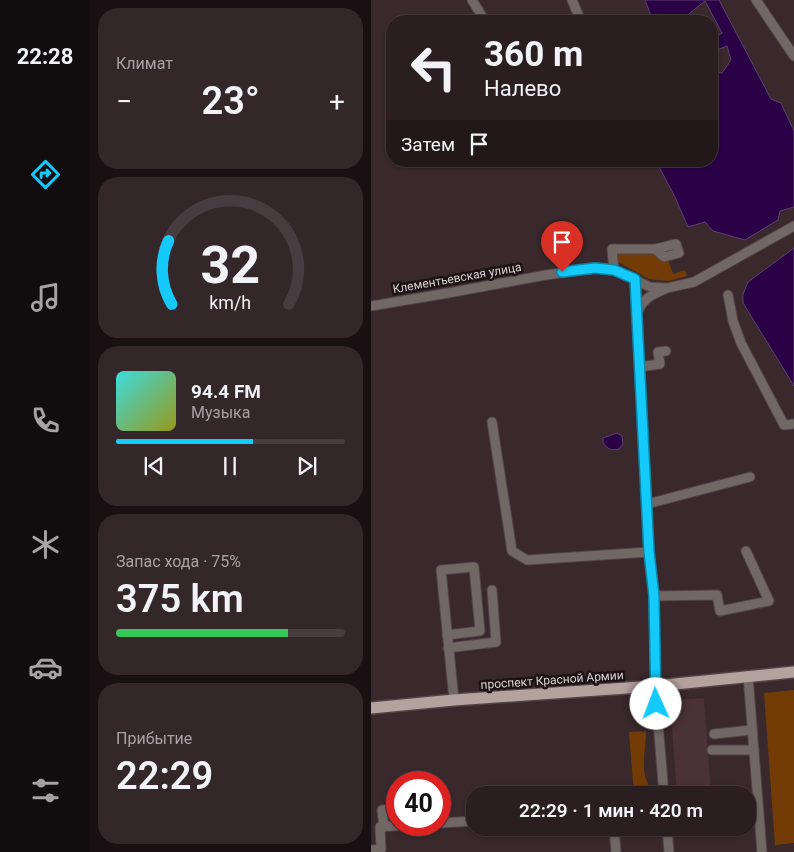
<!DOCTYPE html>
<html lang="ru">
<head>
<meta charset="utf-8">
<style>
	body { margin:0; font-family:Roboto,sans-serif; background:#33272a; color:#f1f3f6; height:100vh; display:flex; flex-direction:column; font-size:19px; white-space:nowrap }
	* { box-sizing:border-box; margin:0 }
	p { font-size:16px; color:#a6a2a5 }
	.icon { flex:none; width:28px; height:28px; fill:none; stroke:currentColor; stroke-width:2; stroke-linecap:round; stroke-linejoin:round }
	.map { position:relative; flex:1; overflow:hidden }
	.drawer { display:flex; flex-direction:column; gap:8px; padding:8px; background:#181012; width:281px }
	.drawer>* { flex:none }
	.banner { position:absolute; left:15px; top:15px; width:332px; height:152px; border-radius:20px; box-shadow:0 1px 4px #0004,0 0 0 1px #473c3f; background:#2b1e21; color:#f1f3f6; overflow:hidden }
	.speed { position:absolute; left:15px; top:771px; display:flex; gap:10px; font-size:25px; font-weight:700; text-align:center }
	.speed>* { display:grid; place-content:center; width:65px; height:65px; border-radius:50%; background:#2b1e21; box-shadow:0 1px 4px #0004,0 0 0 1px #473c3f; line-height:1 }
	.speed .limit { border:8px solid #d22; background:#fff; color:#111 }
	.pin { position:absolute; display:grid; place-items:center; width:42px; height:42px; color:#fff; margin:-51px -21px; border-radius:50% 50% 50% 0; rotate:-45deg; box-shadow:0 0 5px #0007 }
	.pin .icon { rotate:45deg }
	.me { position:absolute; width:55px; margin:-28px; rotate:358deg; stroke-linejoin:round; filter:drop-shadow(0 0 4px #0008) }
	.turn { display:flex; align-items:center; gap:18px; height:105px; padding:0 15px; font-size:22px }
	.turn .icon { width:65px; height:65px; stroke-width:2.5 }
	.turn b { display:block; font-size:35px; line-height:42px }
	.then { display:flex; align-items:center; height:48px; padding:0 15px; background:#0003; gap:10px; font-size:19px }
	.big { font-size:38px; font-weight:600; line-height:1.1 }
	.drawer .card { flex:1; display:flex; flex-direction:column; justify-content:center; gap:8px; min-width:0; padding:0 18px; border-radius:20px; background:#33272a }
	.drawer .dial { align-items:center; gap:0 }
	.dial svg { height:130px; overflow:visible; fill:none; stroke:#473c3f; stroke-width:7; stroke-linecap:round; text-anchor:middle }
	.dial text { fill:#f1f3f6; stroke:none }
	.song { display:flex; align-items:center; gap:15px }
	.cover { width:60px; height:60px; border-radius:8px; background:linear-gradient(135deg,hsl(180 70% 55%),hsl(60 70% 35%)) }
	.played { height:5px; border-radius:2px; background:linear-gradient(90deg,#13cafb 60%,#473c3f 60%) }
	.keys { display:flex; justify-content:space-around; direction:ltr }
	.heat { display:flex; justify-content:space-between; align-items:center; font-size:28px; direction:ltr }
	.charge { height:8px; border-radius:4px; background:linear-gradient(90deg,#34c759 75%,#473c3f 0) }
	.trip { position:absolute; left:95px; top:786px; width:290px; height:50px; border-radius:20px; background:#2b1e21; box-shadow:0 1px 4px #0004,0 0 0 1px #473c3f; font-weight:600; line-height:50px; text-align:center }
	main { display:flex; flex:1; min-height:0 }
	.tab-bar { display:flex; flex-direction:column; width:90px; justify-content:space-around; align-items:center; background:#110c0d; color:#a6a2a5 }
	.tab-bar .icon { width:35px; height:35px }
	.tab-bar .selected { color:#13cafb }
	.tab-bar b { font-size:22px; color:#f1f3f6 }
	.map>svg:first-child { display:block }
	.built { fill:#493238 }
	.green { fill:#733c07 }
	.water { fill:#2a0047; stroke:#603f71 }
	.lines { fill:none; stroke-linecap:round; stroke-linejoin:round }
	.minor-casing { stroke:#534347; stroke-width:11 }
	.major-casing { stroke:#534347; stroke-width:14 }
	.minor { stroke:#716866; stroke-width:9 }
	.major { stroke:#b4a29f; stroke-width:11 }
	.route-casing { stroke:#0c83a3; stroke-width:12 }
	.route { stroke:#13cafb; stroke-width:9 }
	.labels { text-anchor:middle; stroke-width:5; stroke-linejoin:round; paint-order:stroke }
	.street-label { font-size:12px; fill:#ddd1d4; stroke:#1b1315 }
</style>
</head>
<body>
<main>
<nav class="tab-bar">
<b>22:28</b>
<svg class="icon selected" aria-label="directions" viewBox="0 0 24 24"><path d="M12 3l9 9-9 9-9-9zM9 14v-3h6M13 9l2 2-2 2"/></svg>
<svg class="icon" aria-label="music" viewBox="0 0 24 24"><path d="M9 18V5l10-2v13"/><circle cx="6" cy="18" r="3"/><circle cx="16" cy="16" r="3"/></svg>
<svg class="icon" aria-label="phone" viewBox="0 0 24 24"><path d="M5 4h4l2 5-3 2q2 4 5 5l2-3 5 2v4C11 20 4 13 5 4z"/></svg>
<svg class="icon" aria-label="climate" viewBox="0 0 24 24"><path d="M12 3v18M4 7l16 10M4 17L20 7"/></svg>
<svg class="icon" aria-label="car" viewBox="0 0 24 24"><path d="M5 17H2v-5l4-1 3-4h7l3 4 3 1v5h-3M9 17h6M6 11h13"/><circle cx="7" cy="17" r="2"/><circle cx="17" cy="17" r="2"/></svg>
<svg class="icon" aria-label="filters" viewBox="0 0 24 24"><path d="M4 7h16M4 17h16"/><circle cx="9" cy="7" r="2"/><circle cx="15" cy="17" r="2"/></svg>
</nav>
<section class="drawer">
<div class="card"><p>Климат</p>
<div class="heat"><a>−</a><b class="big">23°</b><a>+</a></div>
</div>
<div class="card dial"><svg viewBox="0 0 100 80">
<path d="M14 69A42 42 0 1 1 86 69"/>
<path d="M14 69A42 42 0 0 1 12 30" stroke="#13cafb"/>
<text x="50" y="56" font-size="32" font-weight="700">32</text>
<text x="50" y="72" font-size="11">km/h</text>
</svg></div>
<div class="card">
<div class="song"><i class="cover"></i><div><b>94.4 FM</b><p>Музыка</p></div></div>
<div class="played"></div>
<div class="keys"><svg class="icon" aria-label="previous" viewBox="0 0 24 24"><path d="M18 5L8 12l10 7zM5 5v14"/></svg><svg class="icon" aria-label="pause" viewBox="0 0 24 24"><path d="M8 5v14M16 5v14"/></svg><svg class="icon" aria-label="next" viewBox="0 0 24 24"><path d="M6 5l10 7-10 7zM19 5v14"/></svg></div>
</div>
<div class="card"><p>Запас хода · 75%</p><b class="big">375 km</b><div class="charge"></div></div>
<div class="card"><p>Прибытие</p><b class="big">22:29</b></div>
</section>
<div class="map">
<svg width="423" height="852" viewBox="0 0 423 852">
	<rect width="100%" height="100%" fill="#39282c"/>
	<polygon class="built" points="333,698 340,795 306,795 299,700"/>
	<g class="green">
		<polygon points="245,251 283,251 297,259 302,274 314,270 316,276 298,281 278,279 245,261"/>
		<polygon points="423,690 423,843 404,845 393,693"/>
		<path d="M275,731C275,746 271,761 274,776C276,783 280,788 281,795H263L258,732Z"/>
	</g>
	<g class="water">
		<polygon points="274,0 348,0 400,99 410,103 423,131 423,207 409,211 407,220 374,240 342,231 334,222 317,227 304,197 285,161 341,161 341,72 351,73 360,60 356,46 341,52 341,40 351,33 334,1 314,17 316,21 282,21"/>
		<polygon points="423,248 423,386 372,303 372,294 377,282"/>
		<path d="M246,433L251,436L252,444L248,449C241,451 235,449 232,442V438Z"/>
	</g>
	<g class="lines">
		<g class="minor-casing">
			<g id="minor">
				<polyline points="101,0 114,21"/>
				<polyline points="201,0 210,21"/>
				<polyline points="385,0 423,56"/>
				<polyline points="243,270 241,249 284,249 305,244 308,253 293,257 284,249"/>
				<polyline points="264,279 278,552 283,596 284,686 293,795"/>
				<polyline points="357,295 362,321 370,343 413,425 423,424"/>
				<polyline points="0,306 77,293 175,275 224,268 243,270 279,287 296,288 323,282 423,226"/>
				<path d="M266,314C271,299 280,295 294,289"/>
				<polyline points="268,367 289,364 287,352 295,351"/>
				<polyline points="121,422 141,551 156,560 278,552"/>
				<polyline points="276,504 379,477"/>
				<polyline points="283,596 346,595 349,611 398,601 375,551"/>
				<polyline points="76,635 109,631 103,567 70,570 83,700"/>
				<polyline points="77,648 125,642 121,590"/>
				<polyline points="377,676 391,852"/>
				<polyline points="343,734 381,730"/>
				<polyline points="341,750 383,750"/>
				<polyline points="69,823 104,821"/>
				<polyline points="13,827 11,810 26,808"/>
				<polyline points="243,828 245,852"/>
				<polyline points="296,828 298,852"/>
				<polyline points="0,850 10,849 9,827 34,825"/>
			</g>
		</g>
		<g class="major-casing">
			<polyline id="major" points="0,708 83,700 284,686 423,672"/>
		</g>
		<use href="#minor" class="minor"/>
		<use href="#major" class="major"/>
	</g>
	<g class="lines">
		<g class="route-casing">
			<polyline id="route" points="191,272 224,268 243,270 264,279 278,552 283,596 285,704"/>
		</g>
		<use href="#route" class="route"/>
	</g>
	<g class="labels">
		<g class="street-label">
			<text transform="translate(86 278) rotate(-10)" y="4">Клементьевская улица</text>
			<text transform="translate(181 680) rotate(-4)" y="4">проспект Красной Армии</text>
		</g>
	</g>
</svg>
<div class="speed"><div class="limit">40</div></div>
<div class="pin" style="left:191px;top:272px;background:#d93025"><svg class="icon" aria-label="arrive" viewBox="0 0 24 24"><path d="M6 21V4h12l-3 4 3 4H6"/></svg></div>
<svg class="me" style="left:285px;top:704px" viewBox="-20 -20 40 40"><circle r="19" fill="#fff"/><path d="M0-13L10 11 0 6-10 11z" fill="#13cafb"/></svg>
<div class="trip">22:29 · 1 мин · 420 m</div>
<div class="banner">
<div class="turn"><svg class="icon" aria-label="left" viewBox="0 0 24 24"><path d="M17 20v-9H6M10 6l-5 5 5 5"/></svg><div><b>360 m</b>Налево</div></div>
<div class="then">Затем<svg class="icon" aria-label="arrive" viewBox="0 0 24 24"><path d="M6 21V4h12l-3 4 3 4H6"/></svg></div>
</div>
</div>
</main>
</body>
</html>
